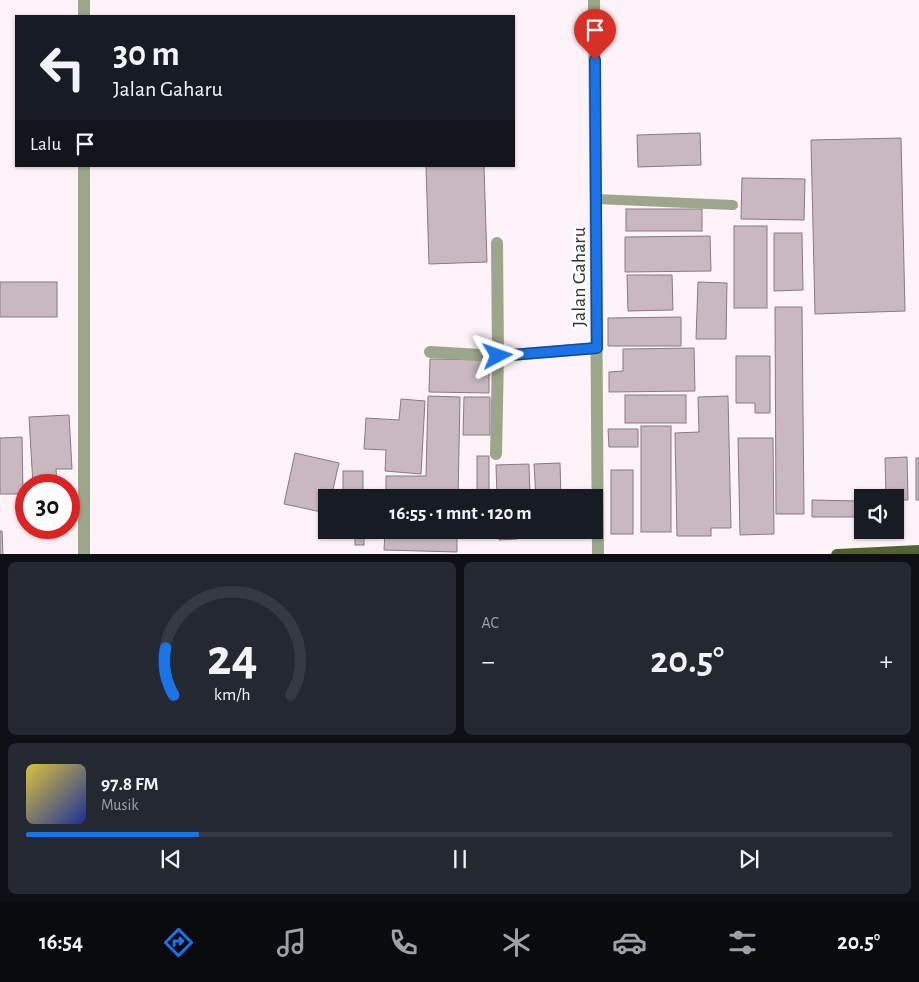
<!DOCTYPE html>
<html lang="id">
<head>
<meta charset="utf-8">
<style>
	body { margin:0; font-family:"Alegreya Sans",sans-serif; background:#242831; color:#f1f3f6; height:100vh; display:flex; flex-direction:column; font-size:19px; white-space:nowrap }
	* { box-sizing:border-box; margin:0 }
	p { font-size:16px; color:#9ea1a6 }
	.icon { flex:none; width:28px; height:28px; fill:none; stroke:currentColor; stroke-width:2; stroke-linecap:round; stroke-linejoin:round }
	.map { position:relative; height:554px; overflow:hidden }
	.panel { display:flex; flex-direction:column; gap:8px; padding:8px; background:#0d0f14; flex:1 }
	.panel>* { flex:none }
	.banner { position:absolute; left:15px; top:15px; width:500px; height:152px; border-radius:0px; box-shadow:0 1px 4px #0004; background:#171b24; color:#f1f3f6; overflow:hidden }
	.tools { position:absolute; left:854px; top:489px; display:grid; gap:10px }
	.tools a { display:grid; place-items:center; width:50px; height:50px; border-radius:0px; background:#171b24; box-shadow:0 1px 4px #0004; font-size:25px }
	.speed { position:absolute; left:15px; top:474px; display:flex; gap:10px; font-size:25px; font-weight:700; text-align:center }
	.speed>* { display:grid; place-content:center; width:65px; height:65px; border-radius:50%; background:#171b24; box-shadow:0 1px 4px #0004; line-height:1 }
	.speed .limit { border:8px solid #d22; background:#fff; color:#111 }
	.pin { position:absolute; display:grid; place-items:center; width:42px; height:42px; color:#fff; margin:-51px -21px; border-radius:50% 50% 50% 0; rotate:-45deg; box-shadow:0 0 5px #0007 }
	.pin .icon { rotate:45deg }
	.me { position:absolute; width:55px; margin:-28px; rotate:86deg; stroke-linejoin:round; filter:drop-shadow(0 0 4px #0008) }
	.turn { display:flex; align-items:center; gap:18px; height:105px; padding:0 15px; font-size:22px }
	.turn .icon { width:65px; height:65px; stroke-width:2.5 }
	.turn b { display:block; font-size:35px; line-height:42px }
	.then { display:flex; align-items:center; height:48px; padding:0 15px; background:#0003; gap:10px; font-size:19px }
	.big { font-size:38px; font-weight:600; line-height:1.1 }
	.panel .widget { flex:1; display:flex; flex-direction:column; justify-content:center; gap:8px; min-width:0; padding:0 18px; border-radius:8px; background:#242831 }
	.panel .dial { align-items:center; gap:0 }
	.dial svg { height:130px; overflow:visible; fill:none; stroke:#363941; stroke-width:7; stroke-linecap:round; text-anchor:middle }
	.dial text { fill:#f1f3f6; stroke:none }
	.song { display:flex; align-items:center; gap:15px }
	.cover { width:60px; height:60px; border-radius:8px; background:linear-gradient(135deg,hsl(50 70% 55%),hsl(230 70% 35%)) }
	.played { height:5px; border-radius:2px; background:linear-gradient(90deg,#1a73e8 20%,#363941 20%) }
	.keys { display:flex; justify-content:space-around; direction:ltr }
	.heat { display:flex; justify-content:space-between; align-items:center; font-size:28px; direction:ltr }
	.panel .tiles { flex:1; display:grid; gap:8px; grid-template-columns:1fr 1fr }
	.widget:last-child { grid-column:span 2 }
	.trip { position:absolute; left:318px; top:489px; width:285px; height:50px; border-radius:0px; background:#171b24; box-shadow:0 1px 4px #0004; font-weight:600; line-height:50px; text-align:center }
	.tab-bar { display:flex; height:80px; justify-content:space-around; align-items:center; background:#090b0e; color:#9ea1a6 }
	.tab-bar .icon { width:35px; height:35px }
	.tab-bar .selected { color:#1a73e8 }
	.tab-bar b { font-size:22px; color:#f1f3f6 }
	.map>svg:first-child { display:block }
	.building { fill:#c9b8c0; stroke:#897a81 }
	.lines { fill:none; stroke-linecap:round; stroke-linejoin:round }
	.service { stroke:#9ca68a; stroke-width:10 }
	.minor { stroke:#9ca68a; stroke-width:12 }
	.tertiary { stroke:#9ca68a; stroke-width:12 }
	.primary { stroke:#53632f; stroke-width:12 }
	.route-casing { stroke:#114b97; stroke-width:12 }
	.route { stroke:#1a73e8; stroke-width:9 }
	.labels { text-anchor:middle; stroke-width:5; stroke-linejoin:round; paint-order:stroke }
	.street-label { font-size:20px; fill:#352f32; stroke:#fff }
</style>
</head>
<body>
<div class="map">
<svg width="919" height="555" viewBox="0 0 919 555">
	<rect width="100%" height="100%" fill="#fef3f8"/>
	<g class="building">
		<polygon points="700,133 701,165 638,167 637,135"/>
		<polygon points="901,138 905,311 815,314 811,140"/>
		<polygon points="426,166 484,166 487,262 429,264"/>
		<polygon points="742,178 805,179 804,220 741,219"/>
		<rect x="626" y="209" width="76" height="22"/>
		<rect x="734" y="226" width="33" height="82"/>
		<polygon points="774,233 802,233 803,290 774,291"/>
		<polygon points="710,236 711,271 625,272 625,237"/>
		<polygon points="627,275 672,275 673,310 628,311"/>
		<rect x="0" y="282" width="57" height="35"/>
		<polygon points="698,282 727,283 726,339 696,339"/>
		<polygon points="775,307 802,307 804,514 776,514"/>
		<polygon points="681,317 681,346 608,346 608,318"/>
		<polygon points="694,348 695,391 609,392 609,372 623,371 623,349"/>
		<polygon points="736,356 770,356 770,413 755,413 755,403 736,403"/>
		<polygon points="430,359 489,360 489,393 429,392"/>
		<rect x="625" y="395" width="61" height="28"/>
		<polygon points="428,396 460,397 458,498 386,498 386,476 426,476"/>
		<polygon points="728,396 731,528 711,528 711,536 677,536 675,433 699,432 698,397"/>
		<polygon points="464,397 490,397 490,435 463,435"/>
		<polygon points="401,399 425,401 421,474 385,471 386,450 364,449 366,418 399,420"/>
		<polygon points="69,415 72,469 56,469 57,485 33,485 29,417"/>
		<rect x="641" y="426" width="30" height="106"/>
		<polygon points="608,429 638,429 638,447 609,447"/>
		<polygon points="22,437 23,494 0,494 0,438"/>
		<polygon points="738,438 773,438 774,534 740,535"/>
		<polygon points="295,453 339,463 331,498 326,498 326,513 284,504"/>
		<rect x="477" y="456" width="12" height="34"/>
		<polygon points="907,457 908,500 895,500 895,498 886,498 885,458"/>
		<rect x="916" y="458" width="3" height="42"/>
		<polygon points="560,463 561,498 536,498 534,464"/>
		<polygon points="529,464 530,498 497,498 496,465"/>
		<rect x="611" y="470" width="22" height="64"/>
		<rect x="343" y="471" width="20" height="27"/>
		<polygon points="465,493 488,494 487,498 465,498"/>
		<polygon points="812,500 859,501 859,517 812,517"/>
		<rect x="355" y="530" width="9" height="15"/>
		<polygon points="385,530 457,530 457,552 384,550"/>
		<polygon points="498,530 516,530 517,539 499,540"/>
		<polygon points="537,530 562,530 562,535 537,536"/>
		<polygon points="0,531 2,531 3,555 0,555"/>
	</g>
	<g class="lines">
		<polyline class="service" points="596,199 733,205"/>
		<g class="minor">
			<polyline points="84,16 84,0"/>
			<polyline points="430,352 498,356 497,243"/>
			<polyline points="496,454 498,356 597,348"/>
			<polyline points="84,555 84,166"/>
		</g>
		<polyline class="tertiary" points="594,0 598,555"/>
		<polyline class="primary" points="837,555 919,551"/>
	</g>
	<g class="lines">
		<g class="route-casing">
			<polyline id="route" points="498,356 597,348 595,60"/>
		</g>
		<use href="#route" class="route"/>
	</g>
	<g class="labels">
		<g class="street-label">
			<text transform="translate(578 277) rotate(-90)" y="7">Jalan Gaharu</text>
		</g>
	</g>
</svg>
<div class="tools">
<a><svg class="icon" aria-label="sound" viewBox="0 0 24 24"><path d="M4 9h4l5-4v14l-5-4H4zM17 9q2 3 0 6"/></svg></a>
</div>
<div class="speed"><div class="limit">30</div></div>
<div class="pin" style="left:595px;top:60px;background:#d93025"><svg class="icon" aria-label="arrive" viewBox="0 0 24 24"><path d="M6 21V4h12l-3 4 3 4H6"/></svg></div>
<svg class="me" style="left:498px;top:356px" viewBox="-20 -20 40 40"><path d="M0-17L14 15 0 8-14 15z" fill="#1a73e8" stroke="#fff" stroke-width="4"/></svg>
<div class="trip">16:55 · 1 mnt · 120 m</div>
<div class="banner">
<div class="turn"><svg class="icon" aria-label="left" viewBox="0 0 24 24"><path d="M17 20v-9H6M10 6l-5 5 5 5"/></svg><div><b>30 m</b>Jalan Gaharu</div></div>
<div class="then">Lalu<svg class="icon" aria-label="arrive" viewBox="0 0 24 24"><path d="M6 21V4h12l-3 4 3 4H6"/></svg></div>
</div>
</div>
<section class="panel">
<div class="tiles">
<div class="widget dial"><svg viewBox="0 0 100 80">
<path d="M14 69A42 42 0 1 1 86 69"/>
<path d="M14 69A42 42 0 0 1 9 40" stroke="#1a73e8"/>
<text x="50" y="56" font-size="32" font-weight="700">24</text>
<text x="50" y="72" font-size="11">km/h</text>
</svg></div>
<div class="widget"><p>AC</p>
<div class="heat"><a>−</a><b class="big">20.5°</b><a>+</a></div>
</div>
<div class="widget">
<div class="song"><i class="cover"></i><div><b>97.8 FM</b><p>Musik</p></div></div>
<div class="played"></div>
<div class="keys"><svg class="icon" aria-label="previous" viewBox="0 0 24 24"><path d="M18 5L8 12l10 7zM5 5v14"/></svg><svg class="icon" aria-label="pause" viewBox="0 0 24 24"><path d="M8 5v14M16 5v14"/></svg><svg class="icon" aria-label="next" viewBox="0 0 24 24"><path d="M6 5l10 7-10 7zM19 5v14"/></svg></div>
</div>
</div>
</section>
<nav class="tab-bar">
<b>16:54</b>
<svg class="icon selected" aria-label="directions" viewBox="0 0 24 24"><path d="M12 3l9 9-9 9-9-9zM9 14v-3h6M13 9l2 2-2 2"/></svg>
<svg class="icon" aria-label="music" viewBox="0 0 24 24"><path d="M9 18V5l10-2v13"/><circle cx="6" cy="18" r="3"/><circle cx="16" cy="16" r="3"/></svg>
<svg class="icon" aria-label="phone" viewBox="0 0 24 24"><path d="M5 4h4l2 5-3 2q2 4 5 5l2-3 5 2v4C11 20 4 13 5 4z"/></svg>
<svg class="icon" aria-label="climate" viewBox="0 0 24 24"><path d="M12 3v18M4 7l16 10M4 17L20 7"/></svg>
<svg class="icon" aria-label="car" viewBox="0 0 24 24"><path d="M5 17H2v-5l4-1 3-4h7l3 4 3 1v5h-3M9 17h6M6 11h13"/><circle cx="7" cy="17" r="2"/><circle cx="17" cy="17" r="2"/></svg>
<svg class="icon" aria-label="filters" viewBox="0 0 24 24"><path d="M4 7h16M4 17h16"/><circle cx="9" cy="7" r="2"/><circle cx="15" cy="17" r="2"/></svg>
<b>20.5°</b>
</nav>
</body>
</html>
